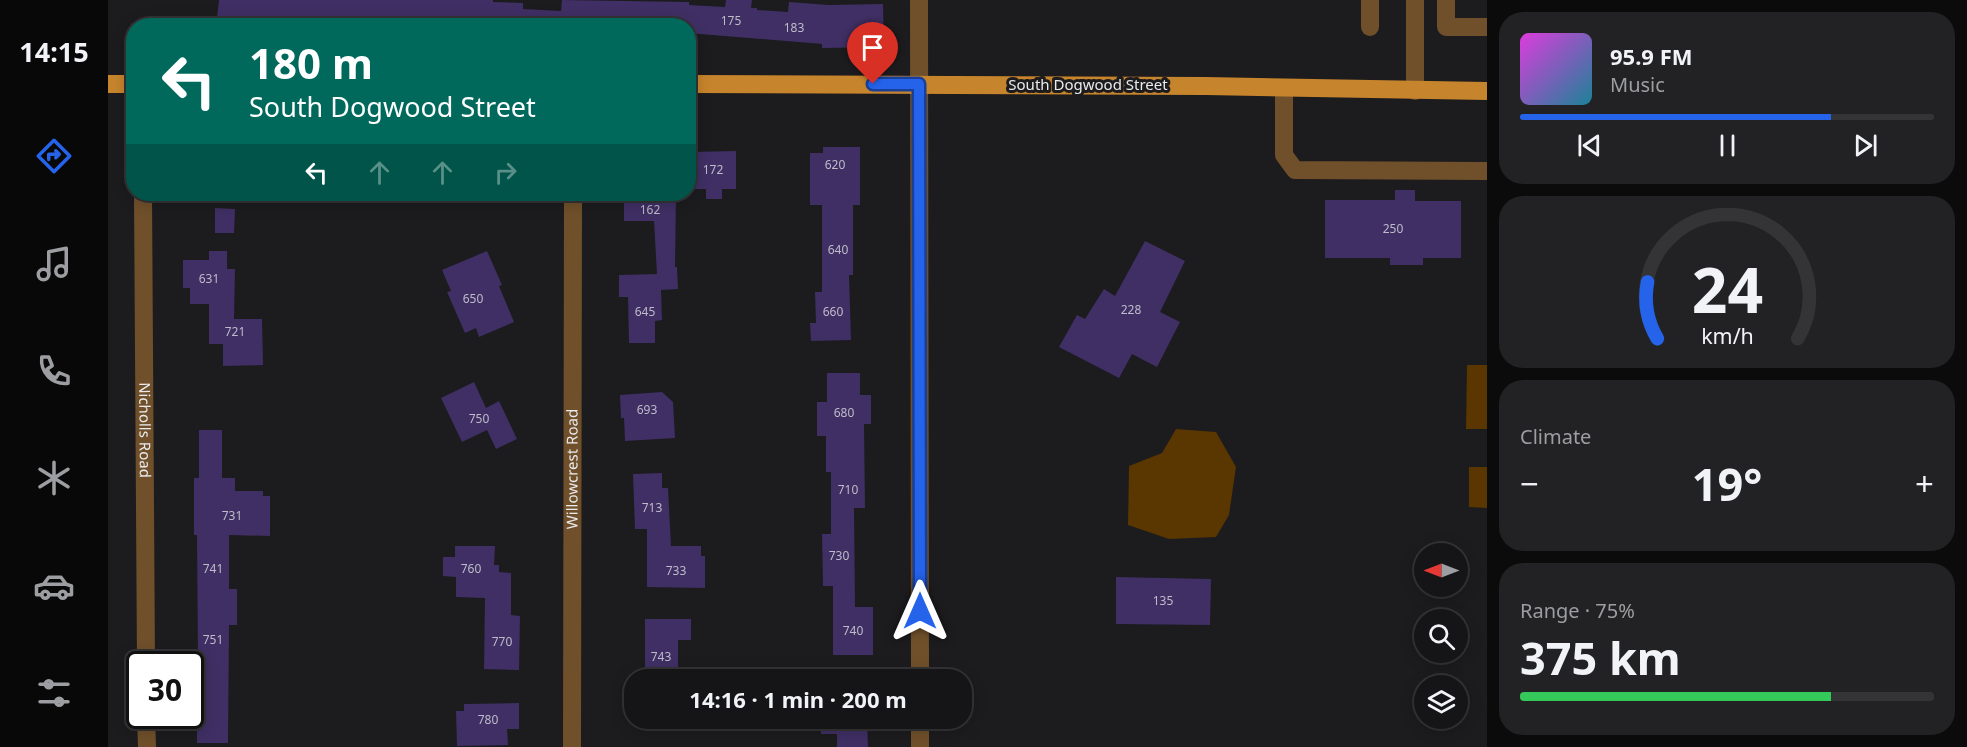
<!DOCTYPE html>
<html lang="en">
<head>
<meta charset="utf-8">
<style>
	body { margin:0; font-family:"Noto Sans",sans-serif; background:#222123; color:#f1f3f6; height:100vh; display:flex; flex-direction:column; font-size:22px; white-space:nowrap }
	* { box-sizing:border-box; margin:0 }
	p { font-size:20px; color:#9d9ea1 }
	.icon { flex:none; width:33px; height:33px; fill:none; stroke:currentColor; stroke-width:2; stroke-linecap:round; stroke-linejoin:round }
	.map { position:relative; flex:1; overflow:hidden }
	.details { display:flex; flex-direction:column; gap:12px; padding:12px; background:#0c0b0c; width:480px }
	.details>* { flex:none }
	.top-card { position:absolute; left:18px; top:18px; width:570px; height:183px; border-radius:24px; box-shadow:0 3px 15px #0003,0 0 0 2px #343335; background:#00695c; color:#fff; overflow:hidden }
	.needle { width:39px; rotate:270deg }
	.fabs { position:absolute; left:1306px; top:543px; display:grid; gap:12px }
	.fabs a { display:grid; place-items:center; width:54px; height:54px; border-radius:50%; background:#151416; box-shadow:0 3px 15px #0003,0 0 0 2px #343335; font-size:30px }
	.speed { position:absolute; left:18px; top:651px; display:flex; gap:12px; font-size:30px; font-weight:700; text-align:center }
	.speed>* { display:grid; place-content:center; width:78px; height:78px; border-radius:50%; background:#151416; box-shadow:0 3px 15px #0003,0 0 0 2px #343335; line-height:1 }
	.speed .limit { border:3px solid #111; border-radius:9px; background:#fff; color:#111 }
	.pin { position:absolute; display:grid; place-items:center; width:51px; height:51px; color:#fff; margin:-62px -26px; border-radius:50% 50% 50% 0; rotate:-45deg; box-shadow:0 0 6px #0007 }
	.pin .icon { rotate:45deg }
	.me { position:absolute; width:66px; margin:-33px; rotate:0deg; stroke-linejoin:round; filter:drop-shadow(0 0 4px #0008) }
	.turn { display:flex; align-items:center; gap:21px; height:126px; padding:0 24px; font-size:27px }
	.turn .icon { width:78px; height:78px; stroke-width:2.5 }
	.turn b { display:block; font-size:42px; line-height:51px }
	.lanes { display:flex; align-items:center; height:57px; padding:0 24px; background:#0003; justify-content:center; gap:30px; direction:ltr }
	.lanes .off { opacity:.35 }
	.big { font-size:45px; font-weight:700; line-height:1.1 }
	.details .tile { flex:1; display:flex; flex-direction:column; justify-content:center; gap:9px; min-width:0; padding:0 21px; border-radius:24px; background:#222123 }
	.details .dial { align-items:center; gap:0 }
	.dial svg { height:156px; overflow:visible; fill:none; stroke:#343335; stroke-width:7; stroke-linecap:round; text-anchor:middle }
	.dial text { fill:#f1f3f6; stroke:none }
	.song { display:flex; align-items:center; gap:18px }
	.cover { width:72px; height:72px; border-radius:9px; background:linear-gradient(135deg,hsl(300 70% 55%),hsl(190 70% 35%)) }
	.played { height:6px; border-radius:3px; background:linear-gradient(90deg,#2563eb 75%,#343335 75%) }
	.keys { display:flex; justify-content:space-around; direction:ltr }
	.heat { display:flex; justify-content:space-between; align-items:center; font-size:33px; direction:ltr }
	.charge { height:9px; border-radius:4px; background:linear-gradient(90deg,#34c759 75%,#343335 0) }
	.trip { position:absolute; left:516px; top:669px; width:348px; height:60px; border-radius:24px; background:#151416; box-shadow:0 3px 15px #0003,0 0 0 2px #343335; font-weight:700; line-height:60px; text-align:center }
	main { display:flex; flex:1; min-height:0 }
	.tabs { display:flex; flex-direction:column; width:108px; justify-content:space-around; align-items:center; background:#080809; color:#9d9ea1 }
	.tabs .icon { width:42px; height:42px }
	.tabs .on { color:#2563eb }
	.tabs b { font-size:27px; color:#f1f3f6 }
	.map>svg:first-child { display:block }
	.green { fill:#5a3600 }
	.building { fill:#3f2f64 }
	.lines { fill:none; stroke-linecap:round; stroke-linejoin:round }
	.minor { stroke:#70502b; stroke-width:18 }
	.major { stroke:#c6842c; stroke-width:18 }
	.route-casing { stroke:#184099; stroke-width:15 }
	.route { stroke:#2563eb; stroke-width:10 }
	.labels { text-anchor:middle; stroke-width:6; stroke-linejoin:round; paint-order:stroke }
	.number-label { font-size:12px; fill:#bfbbca }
	.street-label { font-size:15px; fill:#eaeaec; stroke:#1c1b1e }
</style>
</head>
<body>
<main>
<nav class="tabs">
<b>14:15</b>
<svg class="icon on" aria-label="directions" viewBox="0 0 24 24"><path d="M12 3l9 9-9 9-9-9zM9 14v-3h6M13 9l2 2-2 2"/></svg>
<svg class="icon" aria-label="music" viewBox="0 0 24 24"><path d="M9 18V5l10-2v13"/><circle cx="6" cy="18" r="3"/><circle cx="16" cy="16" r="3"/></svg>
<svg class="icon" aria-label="phone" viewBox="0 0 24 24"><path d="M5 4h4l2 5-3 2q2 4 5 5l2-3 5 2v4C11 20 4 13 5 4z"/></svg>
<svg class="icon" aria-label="climate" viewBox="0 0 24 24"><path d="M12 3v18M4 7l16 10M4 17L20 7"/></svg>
<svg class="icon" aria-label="car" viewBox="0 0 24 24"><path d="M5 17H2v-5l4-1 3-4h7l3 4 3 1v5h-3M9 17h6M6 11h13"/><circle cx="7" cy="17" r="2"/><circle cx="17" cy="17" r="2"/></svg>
<svg class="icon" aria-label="filters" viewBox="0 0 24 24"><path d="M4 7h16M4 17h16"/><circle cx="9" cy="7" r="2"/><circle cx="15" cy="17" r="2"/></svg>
</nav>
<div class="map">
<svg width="1379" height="747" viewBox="0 0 1379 747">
	<rect width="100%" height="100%" fill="#1c1b1e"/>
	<g class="green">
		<polygon points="1359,365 1379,365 1379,429 1358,429"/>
		<polygon points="1068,429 1108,432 1128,467 1121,515 1108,537 1061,539 1020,525 1021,466 1054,453"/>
		<polygon points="1361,467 1379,467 1379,508 1361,507"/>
	</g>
	<g class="building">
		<polygon points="111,0 385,0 385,2 415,3 415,9 453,11 454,0 581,2 581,5 617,7 618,0 644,0 643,8 649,8 649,10 680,12 681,2 721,5 775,4 776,47 714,48 714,44 580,33 580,26 314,26 314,22 223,20 223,22 165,23 109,18"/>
		<polygon points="715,147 752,147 752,205 745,205 745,275 741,275 743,340 703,341 702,323 708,323 707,292 714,292 714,205 702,205 702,153 715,153"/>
		<polygon points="628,151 628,189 614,189 614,199 598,199 598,189 583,189 583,152"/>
		<polygon points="1287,190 1307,190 1307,201 1353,201 1353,258 1315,258 1315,265 1282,265 1282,258 1217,258 1217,200 1287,200"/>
		<polygon points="516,194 568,194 567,267 569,267 570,289 553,290 554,320 547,321 547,343 521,343 520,297 511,297 511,275 549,274 546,221 516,221"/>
		<polygon points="107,208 127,209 126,233 107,233"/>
		<polygon points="1037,241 1077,261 1052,312 1072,322 1049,367 1024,354 1011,378 951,347 969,315 977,319 996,289 1007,296"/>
		<polygon points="101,251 119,251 119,269 127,269 126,319 154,319 155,365 115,366 115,344 101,344 101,304 82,304 82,288 75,288 75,260 101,260"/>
		<polygon points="379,251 394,285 391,286 406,322 371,337 368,328 357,333 339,292 343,291 334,270"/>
		<polygon points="719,373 752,373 752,395 763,395 763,424 756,424 757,508 746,508 747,607 765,607 765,655 725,655 725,586 715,586 714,534 723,534 723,472 718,472 718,436 709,436 709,402 719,402"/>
		<polygon points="366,382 378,408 391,401 409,439 388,449 379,430 354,442 333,398"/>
		<polygon points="554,392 565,402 567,438 517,441 516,418 513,418 512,395"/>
		<polygon points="91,430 114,430 114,478 127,478 127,491 155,491 155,496 162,496 162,536 121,535 121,589 129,589 129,625 121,625 120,743 89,743 89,675 83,675 83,660 90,659 89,535 86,535 86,478 91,478"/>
		<polygon points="554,473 554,488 560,488 563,546 593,546 593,556 597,556 597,588 539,587 539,529 527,529 525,474"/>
		<polygon points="347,546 387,546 386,565 391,565 391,572 403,573 403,615 412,616 411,670 376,669 377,598 348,597 348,577 335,576 335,557 347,557"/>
		<polygon points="1008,577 1103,579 1102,625 1008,624"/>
		<polygon points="537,619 583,619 583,640 570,640 570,680 544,680 544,674 537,674"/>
		<polygon points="411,703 411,729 399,729 400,745 349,746 348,711 356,711 356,704"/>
		<polygon points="713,718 759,718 760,747 729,747 729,734 713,734"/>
	</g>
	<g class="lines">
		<g class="minor">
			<polyline points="811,0 812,680"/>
			<polyline points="1262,0 1262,27"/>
			<polyline points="1307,0 1307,91"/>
			<polyline points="1338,0 1338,27 1379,27"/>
			<polyline points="1176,88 1176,155 1187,170 1379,171"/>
			<path id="s1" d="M35,194L38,664"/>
			<polyline points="38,716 39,747"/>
			<polyline points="812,718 812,747"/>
			<path id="s2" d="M464,747L465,194"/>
		</g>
		<g class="major">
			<polyline points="0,84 26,84"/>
			<polyline points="580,84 1097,86 1379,91"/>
		</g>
	</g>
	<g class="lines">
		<g class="route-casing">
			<polyline id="route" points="765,84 811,84 812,611"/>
		</g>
		<use href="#route" class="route"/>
	</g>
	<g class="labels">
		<g class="number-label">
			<text x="623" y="25">175</text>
			<text x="686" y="32">183</text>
			<text x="727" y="169">620</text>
			<text x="605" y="174">172</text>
			<text x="542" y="214">162</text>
			<text x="1285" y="233">250</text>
			<text x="730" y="254">640</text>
			<text x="101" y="283">631</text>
			<text x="365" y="303">650</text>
			<text x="1023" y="314">228</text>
			<text x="537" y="316">645</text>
			<text x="725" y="316">660</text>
			<text x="127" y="336">721</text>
			<text x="539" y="414">693</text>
			<text x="736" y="417">680</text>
			<text x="371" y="423">750</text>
			<text x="740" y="494">710</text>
			<text x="544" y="512">713</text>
			<text x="124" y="520">731</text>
			<text x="731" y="560">730</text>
			<text x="105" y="573">741</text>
			<text x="363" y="573">760</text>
			<text x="568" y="575">733</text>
			<text x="1055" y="605">135</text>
			<text x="745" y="635">740</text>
			<text x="105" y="644">751</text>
			<text x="394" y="646">770</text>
			<text x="553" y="661">743</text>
			<text x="380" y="724">780</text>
		</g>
		<g class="street-label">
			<text x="980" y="90">South Dogwood Street</text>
			<text dy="5" stroke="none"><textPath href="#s1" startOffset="236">Nicholls Road</textPath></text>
			<text dy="5" stroke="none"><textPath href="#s2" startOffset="278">Willowcrest Road</textPath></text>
		</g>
	</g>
</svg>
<div class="fabs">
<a><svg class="needle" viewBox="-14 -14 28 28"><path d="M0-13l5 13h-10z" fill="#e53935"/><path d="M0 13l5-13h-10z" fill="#9d9ea1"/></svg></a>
<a><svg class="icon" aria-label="search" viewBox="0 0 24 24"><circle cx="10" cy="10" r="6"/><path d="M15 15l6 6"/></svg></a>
<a><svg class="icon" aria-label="layers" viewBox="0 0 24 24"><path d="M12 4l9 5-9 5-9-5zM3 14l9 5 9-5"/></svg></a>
</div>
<div class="speed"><div class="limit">30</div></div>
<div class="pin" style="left:765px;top:84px;background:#d93025"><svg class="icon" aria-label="arrive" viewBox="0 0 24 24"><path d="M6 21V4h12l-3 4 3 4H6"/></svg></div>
<svg class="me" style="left:812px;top:611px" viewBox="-20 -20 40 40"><path d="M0-17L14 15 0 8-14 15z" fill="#2563eb" stroke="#fff" stroke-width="4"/></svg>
<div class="trip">14:16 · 1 min · 200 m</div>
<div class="top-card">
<div class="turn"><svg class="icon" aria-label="left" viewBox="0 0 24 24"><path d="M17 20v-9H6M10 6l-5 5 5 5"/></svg><div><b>180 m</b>South Dogwood Street</div></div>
<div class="lanes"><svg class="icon" aria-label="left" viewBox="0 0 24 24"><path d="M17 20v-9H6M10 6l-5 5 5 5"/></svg><svg class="icon off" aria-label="ahead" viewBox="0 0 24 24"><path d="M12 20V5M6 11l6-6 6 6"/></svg><svg class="icon off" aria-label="ahead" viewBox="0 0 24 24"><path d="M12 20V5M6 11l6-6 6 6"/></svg><svg class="icon off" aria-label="right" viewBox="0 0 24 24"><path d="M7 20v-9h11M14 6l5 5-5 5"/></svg></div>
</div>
</div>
<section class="details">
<div class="tile">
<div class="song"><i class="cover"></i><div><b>95.9 FM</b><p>Music</p></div></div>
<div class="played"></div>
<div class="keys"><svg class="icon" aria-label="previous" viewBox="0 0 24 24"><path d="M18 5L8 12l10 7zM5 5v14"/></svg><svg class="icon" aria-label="pause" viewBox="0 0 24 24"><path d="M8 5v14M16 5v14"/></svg><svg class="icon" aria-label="next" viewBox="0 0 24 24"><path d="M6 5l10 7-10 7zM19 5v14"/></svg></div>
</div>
<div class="tile dial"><svg viewBox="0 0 100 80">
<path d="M14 69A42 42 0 1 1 86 69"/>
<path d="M14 69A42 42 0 0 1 9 40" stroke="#2563eb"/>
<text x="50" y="56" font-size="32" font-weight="700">24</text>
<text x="50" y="72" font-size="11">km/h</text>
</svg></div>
<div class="tile"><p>Climate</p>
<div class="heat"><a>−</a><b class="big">19°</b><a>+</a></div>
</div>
<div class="tile"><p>Range · 75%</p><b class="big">375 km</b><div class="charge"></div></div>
</section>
</main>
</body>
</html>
